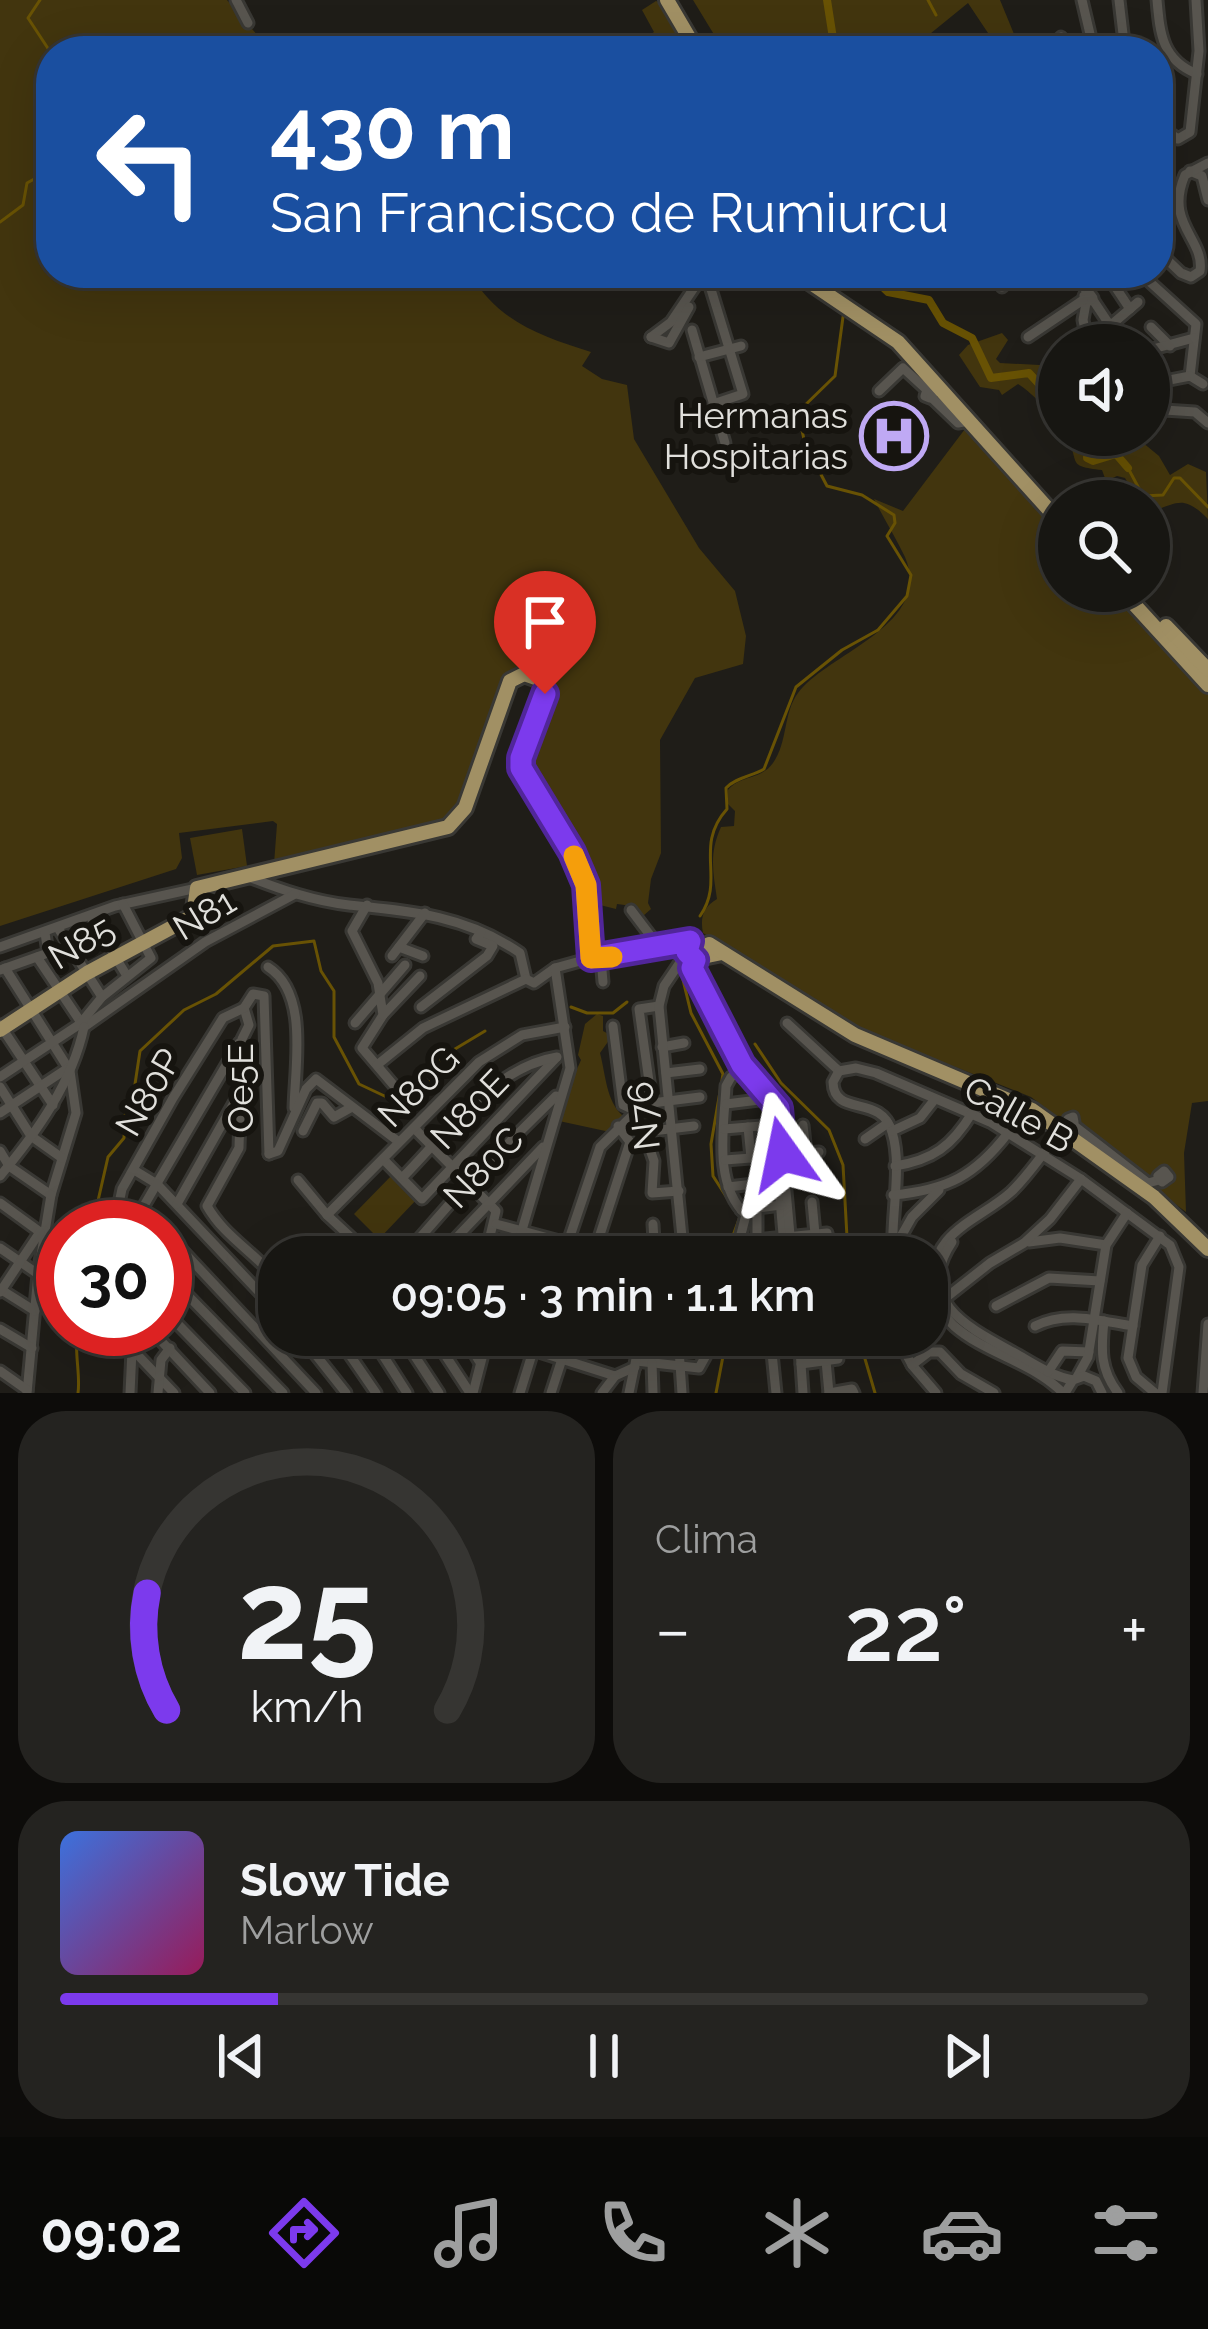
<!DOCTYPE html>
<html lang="es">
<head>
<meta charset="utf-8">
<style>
	body { margin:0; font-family:Raleway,sans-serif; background:#242320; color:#f1f3f6; height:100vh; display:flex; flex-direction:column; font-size:45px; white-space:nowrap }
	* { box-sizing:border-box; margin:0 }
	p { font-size:39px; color:#9e9f9f }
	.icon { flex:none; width:66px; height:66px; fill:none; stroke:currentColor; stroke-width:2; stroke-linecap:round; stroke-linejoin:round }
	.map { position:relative; height:1393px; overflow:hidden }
	.details { display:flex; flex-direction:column; gap:18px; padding:18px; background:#0d0c0a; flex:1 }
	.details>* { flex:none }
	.top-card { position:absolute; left:36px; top:36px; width:1137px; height:252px; border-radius:48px; box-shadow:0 12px 48px #0002,0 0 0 3px #363532; background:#1a4fa0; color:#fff; overflow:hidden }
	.fabs { position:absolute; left:1038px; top:324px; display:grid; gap:24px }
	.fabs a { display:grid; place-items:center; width:132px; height:132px; border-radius:50%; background:#171612; box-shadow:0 12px 48px #0002,0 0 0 3px #363532; font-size:60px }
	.speed { position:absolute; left:36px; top:1200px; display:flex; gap:24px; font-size:60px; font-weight:700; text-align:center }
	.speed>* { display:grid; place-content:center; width:156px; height:156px; border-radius:50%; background:#171612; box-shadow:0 12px 48px #0002,0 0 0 3px #363532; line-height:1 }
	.speed .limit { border:18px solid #d22; background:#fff; color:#111 }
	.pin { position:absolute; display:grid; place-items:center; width:102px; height:102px; color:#fff; margin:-123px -51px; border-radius:50% 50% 50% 0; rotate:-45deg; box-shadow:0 0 12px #0007 }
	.pin .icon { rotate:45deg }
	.me { position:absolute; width:132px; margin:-66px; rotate:348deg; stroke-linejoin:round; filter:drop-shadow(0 0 9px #0008) }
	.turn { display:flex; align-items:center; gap:42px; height:252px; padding:0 36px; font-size:54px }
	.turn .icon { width:156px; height:156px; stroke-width:2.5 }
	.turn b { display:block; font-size:84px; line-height:102px }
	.big { font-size:90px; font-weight:600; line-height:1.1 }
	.details .widget { flex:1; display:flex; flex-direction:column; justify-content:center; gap:18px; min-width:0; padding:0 42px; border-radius:48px; background:#242320 }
	.details .dial { align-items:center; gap:0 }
	.dial svg { height:312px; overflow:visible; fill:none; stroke:#363532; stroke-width:7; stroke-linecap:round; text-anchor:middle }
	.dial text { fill:#f1f3f6; stroke:none }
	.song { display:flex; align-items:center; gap:36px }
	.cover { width:144px; height:144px; border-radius:18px; background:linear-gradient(135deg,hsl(220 70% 55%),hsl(330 70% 35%)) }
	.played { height:12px; border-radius:6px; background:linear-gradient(90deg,#7c3aed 20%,#363532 20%) }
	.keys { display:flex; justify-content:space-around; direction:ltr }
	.heat { display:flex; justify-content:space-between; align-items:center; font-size:66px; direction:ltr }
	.details .tiles { flex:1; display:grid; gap:18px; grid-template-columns:1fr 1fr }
	.widget:last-child { grid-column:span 2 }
	.trip { position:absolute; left:258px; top:1236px; width:690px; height:120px; border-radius:48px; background:#171612; box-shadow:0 12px 48px #0002,0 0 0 3px #363532; font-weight:600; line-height:120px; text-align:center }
	.tab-bar { display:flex; height:192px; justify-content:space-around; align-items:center; background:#090907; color:#9e9f9f }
	.tab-bar .icon { width:84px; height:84px }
	.tab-bar .on { color:#7c3aed }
	.tab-bar b { font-size:54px; color:#f1f3f6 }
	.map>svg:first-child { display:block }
	.green { fill:#42350e }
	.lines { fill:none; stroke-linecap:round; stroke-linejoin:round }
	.stream { stroke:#685204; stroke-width:3 }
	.river { stroke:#685204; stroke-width:8 }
	.minor-casing { stroke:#393834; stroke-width:15 }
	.major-casing { stroke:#393834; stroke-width:20 }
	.minor { stroke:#58554f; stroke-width:9 }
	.major { stroke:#a19064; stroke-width:14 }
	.minor-bridge-casing { stroke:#393834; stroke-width:15; stroke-linecap:butt }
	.minor-bridge { stroke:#58554f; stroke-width:9 }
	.route-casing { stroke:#51269a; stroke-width:30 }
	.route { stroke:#7c3aed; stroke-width:21 }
	.slow { stroke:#f59e0b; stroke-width:21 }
	.labels { text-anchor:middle; stroke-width:12; stroke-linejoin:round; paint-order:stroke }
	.poi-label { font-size:36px; fill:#e1e0dc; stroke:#16140f; text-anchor:end }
	.street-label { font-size:36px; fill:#e1e0dc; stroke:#16140f }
</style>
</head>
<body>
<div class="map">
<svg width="1208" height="1393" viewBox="0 0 1208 1393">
	<rect width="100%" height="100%" fill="#1f1d18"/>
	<g class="green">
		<path d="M0,0H227L271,51H51V273H470C497,321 540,336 591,352L582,366L602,379L627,385L634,439L699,548L735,591L746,636L743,664L695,678L660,740L661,853L651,879L648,903L651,909L643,916L632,906L617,904L616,909L596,904L590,883L528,773V754L554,689L538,671L514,669L502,684L457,812L449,821L274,864L277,824L273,821L179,833L182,858L176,869L0,926Z"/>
		<polygon points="693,0 1000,0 1021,51 1000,51 968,3 909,51 724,51"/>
		<polygon points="656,1 664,5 691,51 643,51 638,43 654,32 642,10"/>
		<path d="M1002,333L1008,340L996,359L1000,363L1059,366V424C1050,412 1030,391 1018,384L1002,395L999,390L980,387L959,355L968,345Z"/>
		<path d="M968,425L1059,530V591H1113L1208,691V1101L1192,1103L1184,1153L1186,1212L1031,1097L864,1031L703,933C700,918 703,907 717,899C713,872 709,853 721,827L734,826L735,811L728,804V790C740,775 761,780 773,763C788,742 783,713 798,693C828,653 934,625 905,557C896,538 884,519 874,499L903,511Z"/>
		<path d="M1066,435H1144L1142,442L1159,456L1170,475L1188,464L1206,472L1208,519C1182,493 1178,504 1149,512V501H1138L1125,478L1117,476L1106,481L1102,470C1065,466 1081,463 1066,435Z"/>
		<polygon points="242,829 247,866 197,875 190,838"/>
		<path d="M597,1014L603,1016V1031L612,1036L600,1053C606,1076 606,1101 623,1116L610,1132L559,1121L565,1096L581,1060L578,1055L585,1024Z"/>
		<polygon points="393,1174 418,1198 379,1239 354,1214"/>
	</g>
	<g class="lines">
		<g class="stream">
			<polyline points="40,0 28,18 51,53"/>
			<polyline points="928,0 936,15"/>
			<polyline points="51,97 46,107 51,114"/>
			<polyline points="0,222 23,205 27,183 45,173 48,159 42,149 51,142"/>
			<polyline points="847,278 847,273"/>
			<polyline points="1128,468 1143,496 1163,495 1174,478 1180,478 1208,507"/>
			<path d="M700,916C726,879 693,847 727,809L726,788C735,778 752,776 764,769L796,687L842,650L878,630L907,596L911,575L887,536L895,523L894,515L862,495L827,486L805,444L798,412L835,376L843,317"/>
			<polyline points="683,980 691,1013 723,1074 711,1144 713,1176 731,1204"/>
			<polyline points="571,1007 587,1013 613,1013 627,1002"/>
			<polyline points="755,1044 781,1083 829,1130 843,1165 847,1237 856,1257"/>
			<polyline points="92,1227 108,1157 124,1138 125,1115 132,1104 140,1051 184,1010 216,994 273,946 314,941 321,971 334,991 334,1037 359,1084 393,1100 417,1099 432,1079 440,1058 485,1031"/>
			<polyline points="725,1257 741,1214"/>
			<polyline points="858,1335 875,1393"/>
			<path d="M78,1393C81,1373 72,1345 80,1329"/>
			<polyline points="716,1393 724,1351 721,1335"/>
		</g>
		<g class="river">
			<polyline points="827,0 835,51"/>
			<polyline points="868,273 888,292 929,300 943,323 972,338 991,378 1029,373 1059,406"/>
			<polyline points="1089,435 1087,458 1093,461 1116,454 1128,468"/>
		</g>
		<g class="minor-casing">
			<g id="minor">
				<polyline points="236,0 248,23"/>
				<polyline points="1082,0 1094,51"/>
				<polyline points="1119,0 1125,51"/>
				<path d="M1157,0C1160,34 1162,60 1197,74"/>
				<polyline points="1061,37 1070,51"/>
				<polyline points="1158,96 1166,99"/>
				<polyline points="1158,125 1178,139 1190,132 1199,51 1196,0"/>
				<polyline points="1190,171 1202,176 1208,200"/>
				<path d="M1158,251L1181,273L1191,277L1200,271C1205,239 1164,224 1185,175L1208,163"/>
				<polyline points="1077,273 1087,293"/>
				<polyline points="1106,273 1130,309"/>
				<polyline points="1140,273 1196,324 1190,376"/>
				<polyline points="701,279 710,286 743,394 713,404"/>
				<polyline points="1002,287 1016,273"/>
				<polyline points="1093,300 1123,345"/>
				<polyline points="1086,303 1084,296 1090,294 1093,298 1086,303 1083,320 1088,345"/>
				<polyline points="1111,325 1138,302"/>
				<polyline points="1151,327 1170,346"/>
				<polyline points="692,330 725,443"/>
				<polyline points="651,337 671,322 704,273"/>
				<polyline points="651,337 669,343 689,307"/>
				<polyline points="1028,337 1083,300"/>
				<polyline points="1149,350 1194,338"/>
				<polyline points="699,357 741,346"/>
				<polyline points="1149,384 1190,376 1203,384"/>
				<polyline points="879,391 903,368 927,390 925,396 930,398 933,394 927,390"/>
				<polyline points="931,397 958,423 969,421"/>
				<polyline points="1149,409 1195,412 1208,423"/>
				<path d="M249,877C282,890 314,901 349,905C411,911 467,916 520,953L526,979"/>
				<polyline points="367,905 352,931 378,983 383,1015 362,1048 402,1095"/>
				<polyline points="631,910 659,947"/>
				<polyline points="90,916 127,976"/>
				<polyline points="58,928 102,997"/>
				<polyline points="0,947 115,906 197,888"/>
				<polyline points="399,947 423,956"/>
				<polyline points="392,956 425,913"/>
				<polyline points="37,957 84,1027"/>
				<polyline points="601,958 603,982"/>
				<polyline points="695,960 691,979 717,1034 739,1073 772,1108 785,1257"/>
				<path d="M268,967C309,993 295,1065 294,1108"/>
				<polyline points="5,968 70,1071 76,1113 51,1195 38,1274 27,1393"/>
				<polyline points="0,970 48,953 45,933"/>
				<polyline points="421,1007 487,956 493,946 476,939 481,932"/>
				<path d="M244,1008L249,1025L242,1039L239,1148L207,1206C225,1238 258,1254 279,1283"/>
				<polyline points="244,1008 253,994 264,996 269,1154"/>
				<polyline points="711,1009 753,1080 779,1108 782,1144"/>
				<polyline points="383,1015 420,976"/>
				<polyline points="355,1023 405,965"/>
				<polyline points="787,1023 839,1071"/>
				<polyline points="0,1025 53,1105"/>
				<polyline points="613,1026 623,1105 636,1111"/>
				<polyline points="84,1027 205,942 295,894"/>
				<polyline points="662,1047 684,1043"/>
				<polyline points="377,1065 423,1028 526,979 534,983 555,968 591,958"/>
				<polyline points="839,1071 856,1068 876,1073 990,1122 1081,1179 1170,1245 1179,1267 1162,1393"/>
				<path d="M839,1071L833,1082C834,1118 881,1093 892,1132C903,1166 890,1221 893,1257"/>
				<polyline points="666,1073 700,1069"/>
				<path d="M739,1073L731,1077L726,1086C724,1128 713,1184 746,1215L740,1238L744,1241L827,1233L831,1256L823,1257"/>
				<polyline points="0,1077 80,1024 102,997 151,958 123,904"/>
				<polyline points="0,1087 31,1136 62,1158"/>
				<polyline points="652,1103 639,1009 659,1006"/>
				<polyline points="726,1104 767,1099"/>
				<polyline points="0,1113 68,1068"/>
				<polygon points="1073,1117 1074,1122 1070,1123 1068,1119"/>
				<polyline points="1072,1124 1148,1183 1159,1180"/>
				<polyline points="803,1125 806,1152"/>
				<polyline points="748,1127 751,1158"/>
				<polyline points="414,1128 496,1211 485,1257"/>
				<polyline points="724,1129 774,1125"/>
				<polyline points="303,1131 317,1103 322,1103 334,1117 352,1107"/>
				<polyline points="892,1131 920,1118 935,1099"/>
				<path d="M1058,1135C1042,1154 1029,1175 1011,1192C980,1220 927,1233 935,1285C937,1300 942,1315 954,1326C986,1354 1033,1362 1063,1393"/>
				<polyline points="865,1139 888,1123"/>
				<polyline points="0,1151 9,1166 51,1195"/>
				<polyline points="269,1154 278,1151 306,1089 316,1079 399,1142"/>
				<polyline points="783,1155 819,1152"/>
				<polyline points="383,1159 422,1199 556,1058"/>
				<polyline points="725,1160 777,1156"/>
				<path d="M895,1166C933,1160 952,1146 972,1113"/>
				<polyline points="134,1170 157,1184 279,1313"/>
				<polygon points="1164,1171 1169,1177 1162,1182 1158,1176"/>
				<path d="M0,1176C37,1132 72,1083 84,1027"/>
				<path d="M403,1177C446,1133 494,1067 557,1057"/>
				<polyline points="298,1180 327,1215 372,1257"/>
				<polyline points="728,1187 814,1177"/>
				<polyline points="679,1191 652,1193 654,1161 644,1132 694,1126"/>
				<polyline points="786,1191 792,1257"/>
				<path d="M893,1195C947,1190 975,1176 1008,1133"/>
				<polyline points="812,1202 815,1234"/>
				<polyline points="0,1203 40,1232 45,1231"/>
				<polyline points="177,1204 239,1094"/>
				<polyline points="757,1208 757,1239"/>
				<polyline points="142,1209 160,1227"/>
				<polyline points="741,1210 781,1205"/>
				<polyline points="327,1215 479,1062 522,1035 565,1027"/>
				<polyline points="496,1224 604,1253"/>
				<polyline points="653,1224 655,1257"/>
				<polyline points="114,1227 122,1189 173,1098 223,1018 244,1008"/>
				<polyline points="138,1227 142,1209 239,1043"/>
				<polyline points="165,1232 316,1393"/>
				<path d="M952,1242C913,1301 969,1328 1013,1352C1033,1363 1051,1376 1073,1380"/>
				<polyline points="1029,1242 1060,1238 1106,1245"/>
				<polyline points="895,1247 912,1217 939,1190"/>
				<polyline points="0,1248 38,1274"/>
				<polyline points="595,1250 630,1142 618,1126"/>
				<polyline points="403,1257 468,1183 556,1096"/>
				<polyline points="438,1257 543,1147"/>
				<polyline points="514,1257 570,1068 555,968"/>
				<polyline points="563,1257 600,1147 644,1104 700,1097"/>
				<polyline points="684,1257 659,1006 664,986 687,952"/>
				<polyline points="165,1272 283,1393"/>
				<polyline points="0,1289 35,1311"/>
				<polyline points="0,1292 40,1232"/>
				<polyline points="927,1306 943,1300 990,1263 1024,1243 1050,1219 1081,1179"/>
				<polyline points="996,1306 1049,1278 1100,1281"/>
				<polyline points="165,1311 245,1393"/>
				<path d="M1104,1321C1101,1350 1100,1369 1118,1393"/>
				<path d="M1035,1326C1066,1310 1100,1321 1133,1326"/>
				<polyline points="0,1329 32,1348"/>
				<polyline points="150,1329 210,1393"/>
				<polyline points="300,1335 346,1393"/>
				<polyline points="336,1335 376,1393"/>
				<polyline points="370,1335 407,1393"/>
				<polyline points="401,1335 439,1393"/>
				<polyline points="432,1335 470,1393"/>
				<polyline points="463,1335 479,1361"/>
				<polyline points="582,1335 610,1343"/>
				<polyline points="678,1335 682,1393"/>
				<polyline points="799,1335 803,1393"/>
				<polyline points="896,1335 912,1365 936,1393"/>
				<polyline points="763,1343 760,1351 746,1351 748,1345 826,1335"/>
				<polyline points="771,1343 776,1393"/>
				<polyline points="132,1349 174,1393"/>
				<polyline points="533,1350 615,1376 635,1367"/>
				<polyline points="636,1361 699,1368 709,1350 707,1335"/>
				<polyline points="826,1361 829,1393"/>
				<polyline points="652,1363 653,1393"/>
				<polyline points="801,1364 838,1359"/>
				<polyline points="912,1365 929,1352 940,1352 961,1374 994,1393"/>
				<polyline points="0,1371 27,1390"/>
				<polyline points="1048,1372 1062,1351 1089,1352"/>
				<polyline points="1077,1377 1088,1357 1106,1245 1127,1213"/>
				<polyline points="130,1393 133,1329"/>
				<polyline points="158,1393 161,1360 170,1348"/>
				<polyline points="473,1393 488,1335"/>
				<polyline points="520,1393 538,1335"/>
				<polyline points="551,1393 562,1359"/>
				<polyline points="602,1393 615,1376"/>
				<polyline points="629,1393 641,1335"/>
				<polyline points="829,1393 852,1389 854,1393"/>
				<polyline points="1065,1393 1073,1380 1084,1376 1096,1381 1102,1393"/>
				<polyline points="1155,1393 1136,1377 1128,1358 1142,1265 1160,1236"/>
				<polyline points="1203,1393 1208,1324"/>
			</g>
		</g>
		<g class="major-casing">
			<g id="major">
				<polyline points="667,0 697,51"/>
				<polyline points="796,273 898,342 1059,521"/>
				<polyline points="1122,591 1208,685"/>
				<polyline points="1166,626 1208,670"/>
				<polyline points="692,939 687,948 693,959 722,953"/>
				<polyline points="709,944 855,1035 1032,1110 1154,1197 1208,1249"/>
				<polyline points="0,1030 87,973 193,916 197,888 448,827 465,808 510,681 524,674 538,679 546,694 521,758 521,768 572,852 586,885 591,958 690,941"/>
			</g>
		</g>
		<use href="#minor" class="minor"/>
		<use href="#major" class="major"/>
		<g class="minor-bridge-casing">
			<polyline id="minor-bridge" points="1058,1135 1065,1125"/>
		</g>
		<use href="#minor-bridge" class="minor-bridge"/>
	</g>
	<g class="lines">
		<g class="route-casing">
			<polyline id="route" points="545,694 521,758 521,768 572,852 586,885 591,958 690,941 687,952 695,960 692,968 742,1065 779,1108 783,1154"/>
		</g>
		<use href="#route" class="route"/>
		<polyline class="slow" points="574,856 586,885 591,958 612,957"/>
	</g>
	<defs>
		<g id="hospital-ring" transform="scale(3.45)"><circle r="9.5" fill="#16140f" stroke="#bfa9f4" stroke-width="1.5"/><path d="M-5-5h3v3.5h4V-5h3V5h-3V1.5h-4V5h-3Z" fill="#bfa9f4"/></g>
	</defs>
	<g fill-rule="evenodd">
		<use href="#hospital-ring" x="894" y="436"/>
	</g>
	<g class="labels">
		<g class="poi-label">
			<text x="848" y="428">Hermanas<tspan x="848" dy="41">Hospitarias</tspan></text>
		</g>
		<g class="street-label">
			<text transform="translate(204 914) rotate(-31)" y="13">N81</text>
			<text transform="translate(81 942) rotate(-31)" y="13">N85</text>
			<text transform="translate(418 1086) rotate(-45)" y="13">N80G</text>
			<text transform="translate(240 1088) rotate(-90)" y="13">Oe5E</text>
			<text transform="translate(148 1092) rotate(-60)" y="13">N80P</text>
			<text transform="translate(469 1109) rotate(-46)" y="13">N80E</text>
			<text transform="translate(1019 1114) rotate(29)" y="13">Calle B</text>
			<text transform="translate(643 1116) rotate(-97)" y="13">N76</text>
			<text transform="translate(483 1167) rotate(-46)" y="13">N80C</text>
		</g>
	</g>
</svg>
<div class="fabs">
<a><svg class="icon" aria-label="sound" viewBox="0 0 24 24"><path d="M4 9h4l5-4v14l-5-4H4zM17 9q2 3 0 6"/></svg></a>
<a><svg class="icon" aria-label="search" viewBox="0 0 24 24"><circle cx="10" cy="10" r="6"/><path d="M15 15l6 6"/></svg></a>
</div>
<div class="speed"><div class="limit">30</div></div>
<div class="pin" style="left:545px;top:694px;background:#d93025"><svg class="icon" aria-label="arrive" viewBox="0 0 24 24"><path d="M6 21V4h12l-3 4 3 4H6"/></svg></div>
<svg class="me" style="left:783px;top:1154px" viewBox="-20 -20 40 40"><path d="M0-17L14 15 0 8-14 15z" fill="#7c3aed" stroke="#fff" stroke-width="4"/></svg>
<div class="trip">09:05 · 3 min · 1.1 km</div>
<div class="top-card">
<div class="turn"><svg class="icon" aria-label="left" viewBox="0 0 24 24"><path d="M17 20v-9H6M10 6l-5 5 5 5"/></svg><div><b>430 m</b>San Francisco de Rumiurcu</div></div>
</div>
</div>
<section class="details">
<div class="tiles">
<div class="widget dial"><svg viewBox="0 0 100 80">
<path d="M14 69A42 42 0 1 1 86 69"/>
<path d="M14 69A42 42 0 0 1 9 39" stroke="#7c3aed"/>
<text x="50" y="56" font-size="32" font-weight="700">25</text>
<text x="50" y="72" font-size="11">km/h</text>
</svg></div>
<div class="widget"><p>Clima</p>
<div class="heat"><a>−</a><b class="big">22°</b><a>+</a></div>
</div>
<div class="widget">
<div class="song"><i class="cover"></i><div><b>Slow Tide</b><p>Marlow</p></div></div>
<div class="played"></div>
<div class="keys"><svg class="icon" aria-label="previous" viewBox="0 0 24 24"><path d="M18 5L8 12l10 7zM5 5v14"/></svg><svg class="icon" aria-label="pause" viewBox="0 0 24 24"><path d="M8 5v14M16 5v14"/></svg><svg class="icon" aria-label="next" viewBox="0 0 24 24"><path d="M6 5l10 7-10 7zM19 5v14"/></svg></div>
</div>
</div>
</section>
<nav class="tab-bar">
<b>09:02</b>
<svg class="icon on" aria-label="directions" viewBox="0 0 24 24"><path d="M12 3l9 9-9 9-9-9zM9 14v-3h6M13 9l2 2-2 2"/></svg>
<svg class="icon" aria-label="music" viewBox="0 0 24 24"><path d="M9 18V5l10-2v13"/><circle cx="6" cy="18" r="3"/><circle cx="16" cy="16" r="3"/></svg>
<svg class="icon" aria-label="phone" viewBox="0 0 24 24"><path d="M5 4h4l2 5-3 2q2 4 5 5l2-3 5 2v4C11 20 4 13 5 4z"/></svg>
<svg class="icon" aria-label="climate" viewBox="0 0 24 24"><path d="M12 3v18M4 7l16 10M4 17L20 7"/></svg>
<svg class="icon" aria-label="car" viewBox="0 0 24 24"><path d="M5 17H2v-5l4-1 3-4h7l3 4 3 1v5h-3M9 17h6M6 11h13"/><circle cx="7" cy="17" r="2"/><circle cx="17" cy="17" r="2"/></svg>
<svg class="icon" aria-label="filters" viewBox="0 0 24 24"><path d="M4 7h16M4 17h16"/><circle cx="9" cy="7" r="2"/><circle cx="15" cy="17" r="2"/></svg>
</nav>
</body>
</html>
